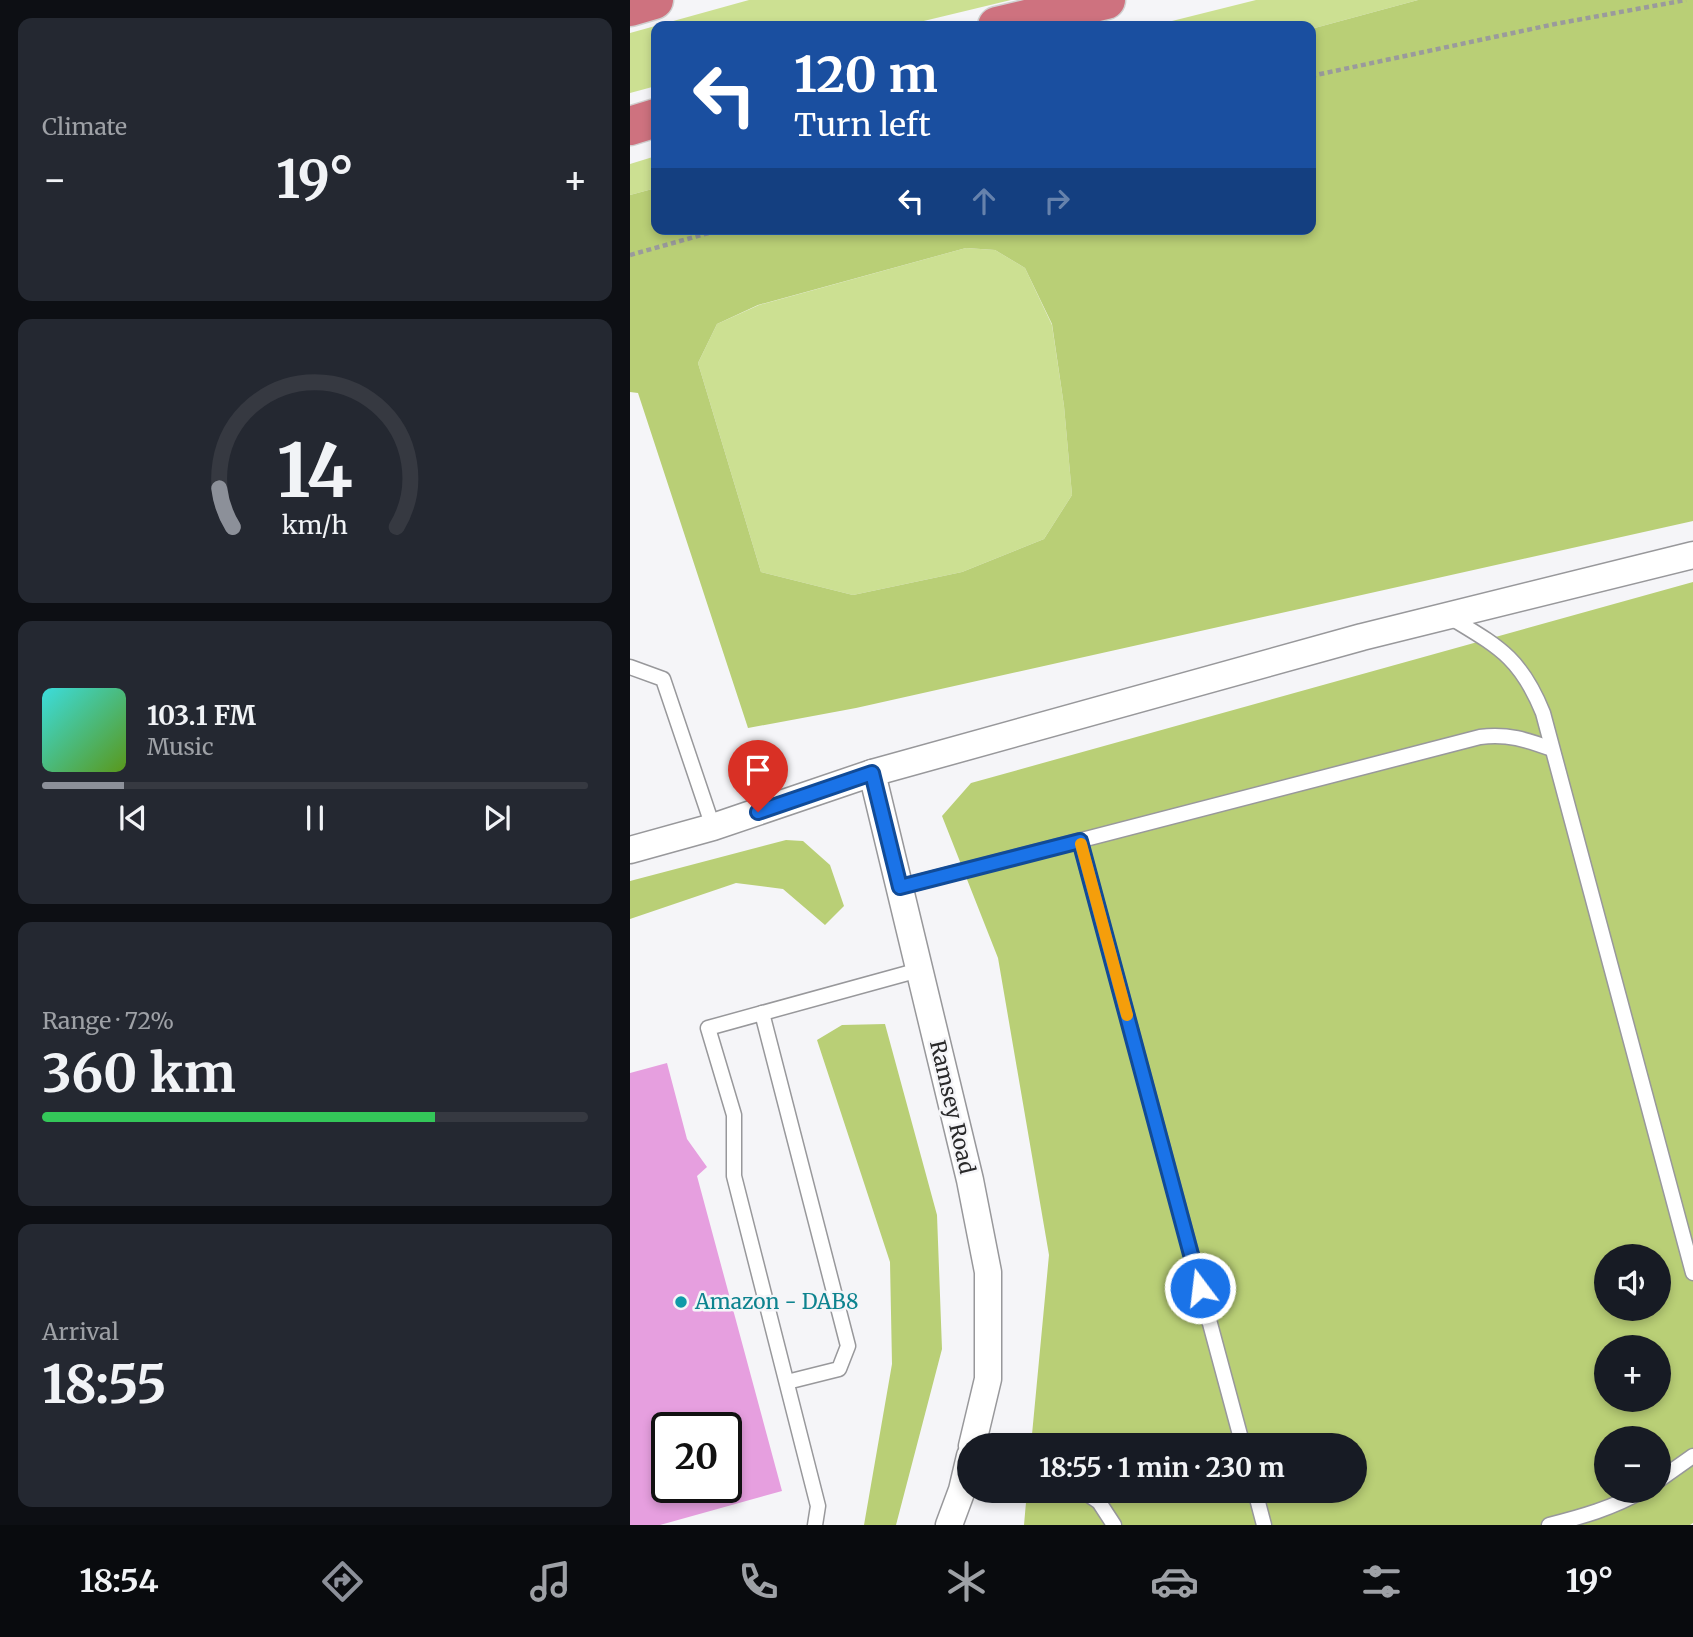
<!DOCTYPE html>
<html lang="en">
<head>
<meta charset="utf-8">
<style>
	body { margin:0; font-family:Merriweather,serif; background:#242831; color:#f1f3f6; height:100vh; display:flex; flex-direction:column; font-size:26px; white-space:nowrap }
	* { box-sizing:border-box; margin:0 }
	p { font-size:23px; color:#9ea1a6 }
	.icon { flex:none; width:38px; height:38px; fill:none; stroke:currentColor; stroke-width:2; stroke-linecap:round; stroke-linejoin:round }
	.map { position:relative; flex:1; overflow:hidden }
	.sheet { display:flex; flex-direction:column; gap:18px; padding:18px; background:#0d0f14; width:630px }
	.sheet>* { flex:none }
	.guide { position:absolute; left:21px; top:21px; width:665px; height:214px; border-radius:14px; box-shadow:0 4px 10px #0003; background:#1a4fa0; color:#fff; overflow:hidden }
	.buttons { position:absolute; left:964px; top:1244px; display:grid; gap:14px }
	.buttons a { display:grid; place-items:center; width:77px; height:77px; border-radius:50%; background:#171b24; box-shadow:0 4px 10px #0003; font-size:35px }
	.speed { position:absolute; left:21px; top:1412px; display:flex; gap:14px; font-size:35px; font-weight:700; text-align:center }
	.speed>* { display:grid; place-content:center; width:91px; height:91px; border-radius:50%; background:#171b24; box-shadow:0 4px 10px #0003; line-height:1 }
	.speed .limit { border:4px solid #111; border-radius:10px; background:#fff; color:#111 }
	.pin { position:absolute; display:grid; place-items:center; width:60px; height:60px; color:#fff; margin:-72px -30px; border-radius:50% 50% 50% 0; rotate:-45deg; box-shadow:0 0 7px #0007 }
	.pin .icon { rotate:45deg }
	.me { position:absolute; width:77px; margin:-38px; rotate:345deg; stroke-linejoin:round; filter:drop-shadow(0 0 5px #0008) }
	.turn { display:flex; align-items:center; gap:24px; height:147px; padding:0 28px; font-size:32px }
	.turn .icon { width:91px; height:91px; stroke-width:2.5 }
	.turn b { display:block; font-size:49px; line-height:60px }
	.lanes { display:flex; align-items:center; height:66px; padding:0 28px; background:#0003; justify-content:center; gap:35px; direction:ltr }
	.lanes .off { opacity:.35 }
	.big { font-size:52px; font-weight:700; line-height:1.1 }
	.sheet .tile { flex:1; display:flex; flex-direction:column; justify-content:center; gap:10px; min-width:0; padding:0 24px; border-radius:14px; background:#242831 }
	.sheet .dial { align-items:center; gap:0 }
	.dial svg { height:182px; overflow:visible; fill:none; stroke:#363941; stroke-width:7; stroke-linecap:round; text-anchor:middle }
	.dial text { fill:#f1f3f6; stroke:none }
	.song { display:flex; align-items:center; gap:21px }
	.cover { width:84px; height:84px; border-radius:10px; background:linear-gradient(135deg,hsl(180 70% 55%),hsl(90 70% 35%)) }
	.played { height:7px; border-radius:4px; background:linear-gradient(90deg,#8c9099 15%,#363941 15%) }
	.keys { display:flex; justify-content:space-around; direction:ltr }
	.heat { display:flex; justify-content:space-between; align-items:center; font-size:38px; direction:ltr }
	.charge { height:10px; border-radius:5px; background:linear-gradient(90deg,#34c759 72%,#363941 0) }
	.trip { position:absolute; left:327px; top:1433px; width:410px; height:70px; border-radius:35px; background:#171b24; box-shadow:0 4px 10px #0003; font-weight:700; line-height:70px; text-align:center }
	.tab-bar { display:flex; height:112px; justify-content:space-around; align-items:center; background:#090b0e; color:#9ea1a6 }
	.tab-bar .icon { width:49px; height:49px }
	.tab-bar .selected { color:#8c9099 }
	.tab-bar b { font-size:32px; color:#f1f3f6 }
	main { display:flex; flex:1; min-height:0 }
	.map>svg:first-child { display:block }
	.green { fill:#cce092 }
	.forest { fill:#b9cf76; fill-rule:evenodd }
	.building { fill:#e69fdf; fill-rule:evenodd }
	.lines { fill:none; stroke-linecap:round; stroke-linejoin:round }
	.lane-casing { stroke:#98989b; stroke-width:17 }
	.street-casing { stroke:#98989b; stroke-width:29 }
	.highway-casing { stroke:#d0d0d0; stroke-width:41 }
	.path { stroke:#9a9a9c; stroke-width:4.5; stroke-dasharray:5 3.5; stroke-linecap:butt }
	.lane { stroke:#fff; stroke-width:14 }
	.street { stroke:#fff; stroke-width:26 }
	.highway { stroke:#ce727f; stroke-width:38 }
	.route-casing { stroke:#114b97; stroke-width:18 }
	.route { stroke:#1a73e8; stroke-width:12 }
	.slow { stroke:#f59e0b; stroke-width:12 }
	.culture-dot { fill:#0f9aa8; stroke:#f5f5f8; stroke-width:2.5 }
	.labels { text-anchor:middle; stroke-width:5; stroke-linejoin:round; paint-order:stroke }
	.street-label { font-size:21px; fill:#29292a; stroke:#f5f5f8 }
	.culture-label { font-size:21px; fill:#0d838f; stroke:#f5f5f8; text-anchor:start }
</style>
</head>
<body>
<main>
<section class="sheet">
<div class="tile"><p>Climate</p>
<div class="heat"><a>−</a><b class="big">19°</b><a>+</a></div>
</div>
<div class="tile dial"><svg viewBox="0 0 100 80">
<path d="M14 69A42 42 0 1 1 86 69"/>
<path d="M14 69A42 42 0 0 1 8 52" stroke="#8c9099"/>
<text x="50" y="56" font-size="32" font-weight="700">14</text>
<text x="50" y="72" font-size="11">km/h</text>
</svg></div>
<div class="tile">
<div class="song"><i class="cover"></i><div><b>103.1 FM</b><p>Music</p></div></div>
<div class="played"></div>
<div class="keys"><svg class="icon" aria-label="previous" viewBox="0 0 24 24"><path d="M18 5L8 12l10 7zM5 5v14"/></svg><svg class="icon" aria-label="pause" viewBox="0 0 24 24"><path d="M8 5v14M16 5v14"/></svg><svg class="icon" aria-label="next" viewBox="0 0 24 24"><path d="M6 5l10 7-10 7zM19 5v14"/></svg></div>
</div>
<div class="tile"><p>Range · 72%</p><b class="big">360 km</b><div class="charge"></div></div>
<div class="tile"><p>Arrival</p><b class="big">18:55</b></div>
</section>
<div class="map">
<svg width="1063" height="1525" viewBox="0 0 1063 1525">
	<rect width="100%" height="100%" fill="#f5f5f8"/>
	<g class="green">
		<polygon points="119,0 381,0 273,26 26,26 26,86 0,93 0,33"/>
		<polygon points="626,0 788,0 681,29 681,26 522,26"/>
		<polygon points="26,156 26,188 0,195 0,164"/>
		<polygon points="336,248 365,250 395,268 422,325 434,406 442,495 414,539 332,572 223,595 131,572 68,363 87,324 129,305"/>
	</g>
	<g class="forest">
		<path d="M788,0H1063V521L226,708L118,728L8,393L0,392V195L26,188V229H681V29ZM336,248L365,250L395,268L422,324L434,406L442,495L414,539L332,572L223,595L131,572L68,363L87,324L128,305Z"/>
		<path d="M1063,582V1523L1060,1525H394L397,1491H724V1446L401,1445L419,1255L368,958L312,816L341,783ZM976,1256H1029V1309H976ZM976,1348H1029V1400H976ZM976,1438H1029V1491H976Z"/>
		<polygon points="156,840 173,841 200,865 214,906 195,925 153,889 106,883 0,919 0,881"/>
		<polygon points="255,1024 307,1215 312,1349 266,1525 234,1525 262,1364 260,1262 187,1040 212,1025"/>
	</g>
	<path class="building" d="M37,1063L57,1139L77,1167L67,1176L152,1491L30,1525H0V1073ZM37,1428H96V1488H37Z"/>
	<g class="lines">
		<g class="lane-casing">
			<g id="lane">
				<path d="M818,616C867,646 890,656 913,713L1063,1273"/>
				<polyline points="0,667 33,679 83,827"/>
				<polyline points="450,841 613,1446"/>
				<path d="M270,887L850,737C877,733 897,740 922,749"/>
				<polyline points="132,1013 218,1346 209,1369 157,1382"/>
				<polyline points="1029,1480 1063,1456"/>
				<polyline points="453,1491 469,1502 484,1525"/>
				<polyline points="625,1491 634,1525"/>
				<polyline points="185,1525 188,1506 104,1176 104,1115 78,1028 289,970"/>
				<path d="M919,1525C951,1517 983,1508 1012,1491"/>
			</g>
		</g>
		<g class="street-casing">
			<g id="street">
				<polyline points="242,773 340,1180 358,1272 358,1379 342,1446"/>
				<polyline points="0,850 83,827 242,773 732,637 1063,555"/>
				<polyline points="319,1525 332,1490 340,1456"/>
			</g>
		</g>
		<g class="highway-casing">
			<g id="highway">
				<polyline points="0,7 24,0"/>
				<polyline points="367,26 476,0"/>
				<polyline points="0,126 26,118"/>
			</g>
		</g>
		<g class="path">
			<polyline points="681,76 925,24 1056,0"/>
			<polyline points="0,255 93,229"/>
		</g>
		<use href="#lane" class="lane"/>
		<use href="#street" class="street"/>
		<use href="#highway" class="highway"/>
	</g>
	<g class="lines">
		<g class="route-casing">
			<polyline id="route" points="128,812 242,773 270,887 450,841 570,1288"/>
		</g>
		<use href="#route" class="route"/>
		<polyline class="slow" points="451,844 497,1015"/>
	</g>
	<circle class="culture-dot" cx="51" cy="1302" r="7"/>
	<g class="labels">
		<g class="street-label">
			<text transform="translate(322 1107) rotate(77)" y="7">Ramsey Road</text>
		</g>
		<g class="culture-label">
			<text x="65" y="1309">Amazon - DAB8</text>
		</g>
	</g>
</svg>
<div class="buttons">
<a><svg class="icon" aria-label="sound" viewBox="0 0 24 24"><path d="M4 9h4l5-4v14l-5-4H4zM17 9q2 3 0 6"/></svg></a>
<a>+</a>
<a>−</a>
</div>
<div class="speed"><div class="limit">20</div></div>
<div class="pin" style="left:128px;top:812px;background:#d93025"><svg class="icon" aria-label="arrive" viewBox="0 0 24 24"><path d="M6 21V4h12l-3 4 3 4H6"/></svg></div>
<svg class="me" style="left:570px;top:1288px" viewBox="-20 -20 40 40"><circle r="17" fill="#1a73e8" stroke="#fff" stroke-width="3"/><path d="M0-11L8 9 0 5-8 9z" fill="#fff"/></svg>
<div class="trip">18:55 · 1 min · 230 m</div>
<div class="guide">
<div class="turn"><svg class="icon" aria-label="left" viewBox="0 0 24 24"><path d="M17 20v-9H6M10 6l-5 5 5 5"/></svg><div><b>120 m</b>Turn left</div></div>
<div class="lanes"><svg class="icon" aria-label="left" viewBox="0 0 24 24"><path d="M17 20v-9H6M10 6l-5 5 5 5"/></svg><svg class="icon off" aria-label="ahead" viewBox="0 0 24 24"><path d="M12 20V5M6 11l6-6 6 6"/></svg><svg class="icon off" aria-label="right" viewBox="0 0 24 24"><path d="M7 20v-9h11M14 6l5 5-5 5"/></svg></div>
</div>
</div>
</main>
<nav class="tab-bar">
<b>18:54</b>
<svg class="icon selected" aria-label="directions" viewBox="0 0 24 24"><path d="M12 3l9 9-9 9-9-9zM9 14v-3h6M13 9l2 2-2 2"/></svg>
<svg class="icon" aria-label="music" viewBox="0 0 24 24"><path d="M9 18V5l10-2v13"/><circle cx="6" cy="18" r="3"/><circle cx="16" cy="16" r="3"/></svg>
<svg class="icon" aria-label="phone" viewBox="0 0 24 24"><path d="M5 4h4l2 5-3 2q2 4 5 5l2-3 5 2v4C11 20 4 13 5 4z"/></svg>
<svg class="icon" aria-label="climate" viewBox="0 0 24 24"><path d="M12 3v18M4 7l16 10M4 17L20 7"/></svg>
<svg class="icon" aria-label="car" viewBox="0 0 24 24"><path d="M5 17H2v-5l4-1 3-4h7l3 4 3 1v5h-3M9 17h6M6 11h13"/><circle cx="7" cy="17" r="2"/><circle cx="17" cy="17" r="2"/></svg>
<svg class="icon" aria-label="filters" viewBox="0 0 24 24"><path d="M4 7h16M4 17h16"/><circle cx="9" cy="7" r="2"/><circle cx="15" cy="17" r="2"/></svg>
<b>19°</b>
</nav>
</body>
</html>
